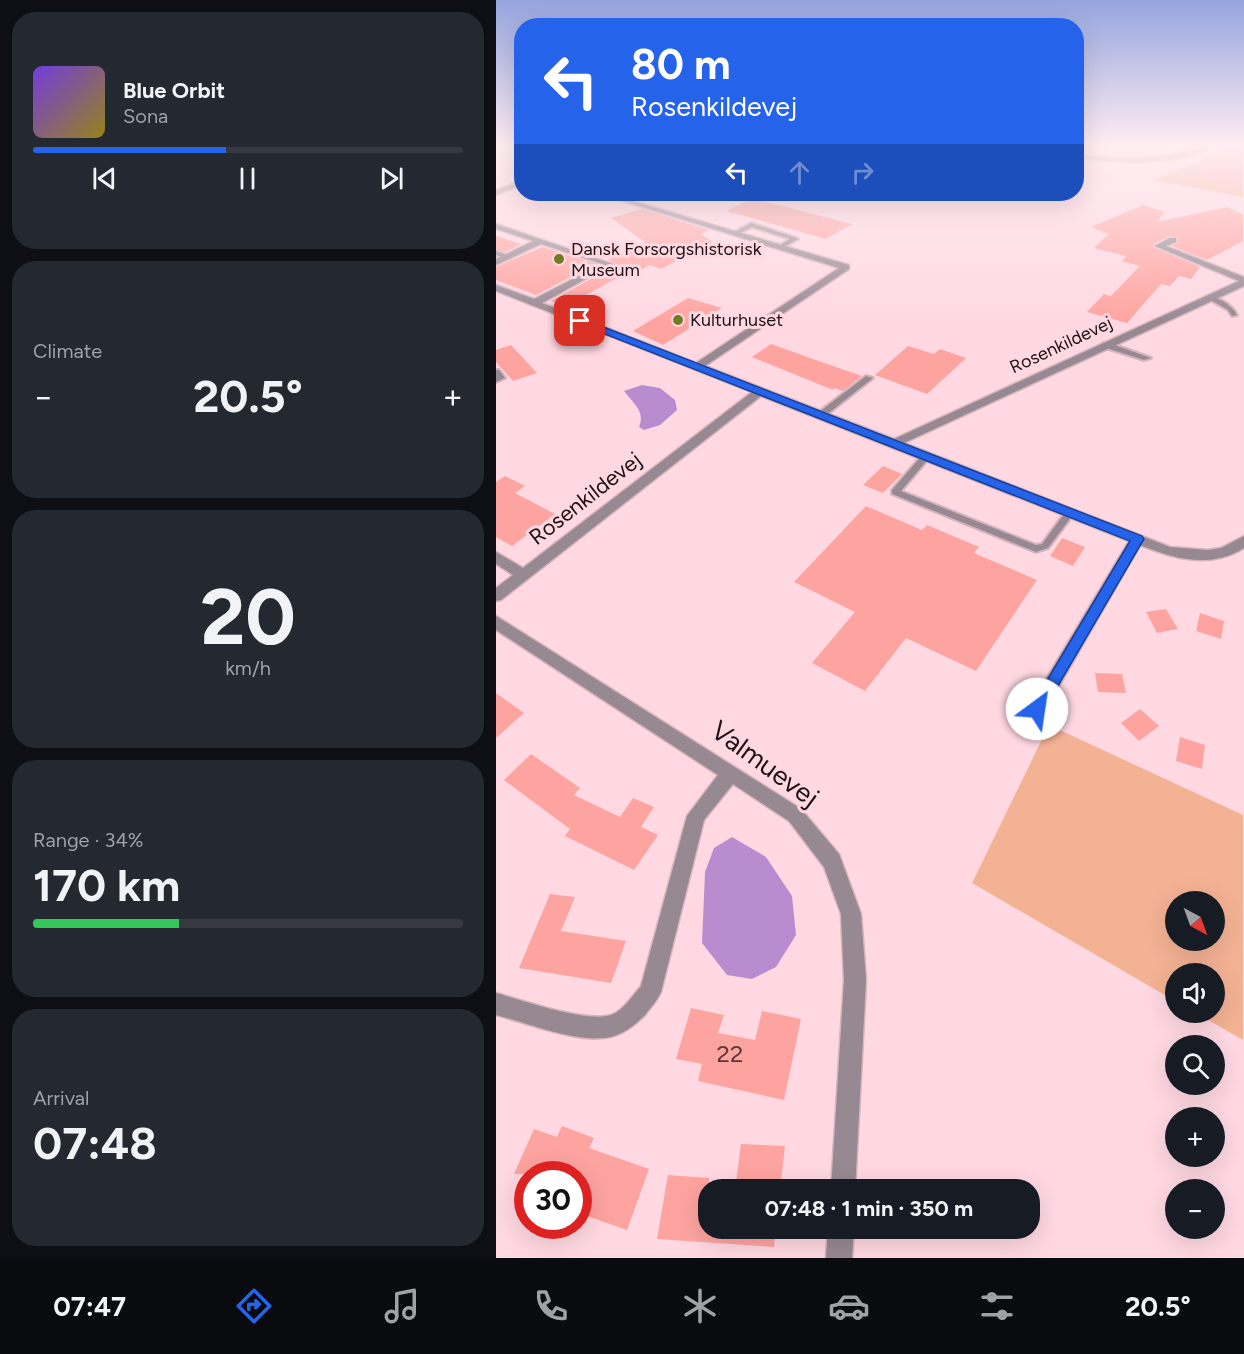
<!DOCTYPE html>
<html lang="en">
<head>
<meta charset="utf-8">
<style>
	body { margin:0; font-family:Figtree,sans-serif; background:#242831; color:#f1f3f6; height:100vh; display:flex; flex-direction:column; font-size:22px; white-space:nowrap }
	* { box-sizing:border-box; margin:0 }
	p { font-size:20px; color:#9ea1a6 }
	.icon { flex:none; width:33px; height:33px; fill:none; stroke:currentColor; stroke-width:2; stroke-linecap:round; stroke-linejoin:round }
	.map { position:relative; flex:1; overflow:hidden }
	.drawer { display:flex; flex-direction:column; gap:12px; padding:12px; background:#0d0f14; width:496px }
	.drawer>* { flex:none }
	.hud { position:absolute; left:18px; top:18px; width:570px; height:183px; border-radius:24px; box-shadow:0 6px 24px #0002; background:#2563eb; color:#fff; overflow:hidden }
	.needle { width:39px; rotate:139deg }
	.controls { position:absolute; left:669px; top:891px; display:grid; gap:12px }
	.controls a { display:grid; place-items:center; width:60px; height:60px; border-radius:50%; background:#171b24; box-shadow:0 6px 24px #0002; font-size:30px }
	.speed { position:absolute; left:18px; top:1161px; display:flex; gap:12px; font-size:30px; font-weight:700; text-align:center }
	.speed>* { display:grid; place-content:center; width:78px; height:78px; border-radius:50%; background:#171b24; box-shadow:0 6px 24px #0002; line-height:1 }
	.speed .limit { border:9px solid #d22; background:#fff; color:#111 }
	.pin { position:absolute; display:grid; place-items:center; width:51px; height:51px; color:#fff; margin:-26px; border-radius:12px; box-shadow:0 3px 9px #0006 }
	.me { position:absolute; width:66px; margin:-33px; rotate:31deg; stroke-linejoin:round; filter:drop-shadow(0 0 4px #0008) }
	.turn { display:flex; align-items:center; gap:21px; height:126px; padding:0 18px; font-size:27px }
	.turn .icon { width:78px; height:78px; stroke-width:2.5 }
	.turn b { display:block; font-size:42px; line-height:51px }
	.lanes { display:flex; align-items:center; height:57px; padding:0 18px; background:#0003; justify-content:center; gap:30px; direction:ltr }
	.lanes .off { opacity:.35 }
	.big { font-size:45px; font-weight:700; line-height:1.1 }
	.drawer .card { flex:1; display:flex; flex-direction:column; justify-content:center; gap:9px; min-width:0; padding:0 21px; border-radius:24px; background:#242831 }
	.drawer .dial { align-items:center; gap:0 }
	.dial b { font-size:78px; line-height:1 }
	.song { display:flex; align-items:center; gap:18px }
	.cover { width:72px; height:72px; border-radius:9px; background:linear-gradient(135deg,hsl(260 70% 55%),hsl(50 70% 35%)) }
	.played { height:6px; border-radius:3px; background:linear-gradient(90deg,#2563eb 45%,#363941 45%) }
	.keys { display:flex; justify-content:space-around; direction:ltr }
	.heat { display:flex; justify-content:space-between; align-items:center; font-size:33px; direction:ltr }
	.charge { height:9px; border-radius:4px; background:linear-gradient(90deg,#34c759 34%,#363941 0) }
	.trip { position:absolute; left:202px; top:1179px; width:342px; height:60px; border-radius:24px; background:#171b24; box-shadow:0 6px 24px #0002; font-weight:700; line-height:60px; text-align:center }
	.menu { display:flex; height:96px; justify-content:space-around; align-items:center; background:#090b0e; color:#9ea1a6 }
	.menu .icon { width:42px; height:42px }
	.menu .selected { color:#2563eb }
	.menu b { font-size:27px; color:#f1f3f6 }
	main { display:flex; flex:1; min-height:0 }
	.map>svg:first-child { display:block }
	.green { fill:#f4b294; fill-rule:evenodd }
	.water { fill:#b98cd0 }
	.building { fill:#fea4a0 }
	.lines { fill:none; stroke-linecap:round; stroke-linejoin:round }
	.service-casing { stroke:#d7b4bd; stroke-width:4 }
	.minor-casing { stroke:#d7b4bd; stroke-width:3 }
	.tertiary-casing { stroke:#d7b4bd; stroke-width:3 }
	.service { fill:#978992; fill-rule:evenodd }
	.minor { fill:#978992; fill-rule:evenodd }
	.tertiary { fill:#978992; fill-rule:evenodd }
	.route { fill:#2563eb; stroke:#184099; stroke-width:1.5 }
	.poi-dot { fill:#737a23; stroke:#ffd8e2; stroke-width:2 }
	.labels { text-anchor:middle; stroke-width:6; stroke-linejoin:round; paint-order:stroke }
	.far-poi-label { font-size:18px; fill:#1f1216; stroke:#ffd8e2; text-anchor:start }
	.far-street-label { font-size:18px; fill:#1f1216; stroke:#ffd8e2 }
	.street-label { font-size:22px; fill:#1f1216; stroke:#ffd8e2 }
	.near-number-label { font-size:24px; fill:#573638 }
	.near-street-label { font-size:27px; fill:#1f1216; stroke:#ffd8e2 }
</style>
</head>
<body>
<main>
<section class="drawer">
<div class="card">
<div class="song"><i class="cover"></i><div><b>Blue Orbit</b><p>Sona</p></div></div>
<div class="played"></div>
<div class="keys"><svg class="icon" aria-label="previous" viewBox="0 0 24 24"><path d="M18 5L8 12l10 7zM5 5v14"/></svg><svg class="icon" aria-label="pause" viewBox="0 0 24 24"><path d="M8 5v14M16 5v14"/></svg><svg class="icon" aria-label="next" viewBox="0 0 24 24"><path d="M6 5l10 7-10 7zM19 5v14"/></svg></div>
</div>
<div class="card"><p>Climate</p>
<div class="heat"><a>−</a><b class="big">20.5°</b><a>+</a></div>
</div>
<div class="card dial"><b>20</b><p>km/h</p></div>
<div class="card"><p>Range · 34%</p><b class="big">170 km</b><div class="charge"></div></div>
<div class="card"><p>Arrival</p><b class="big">07:48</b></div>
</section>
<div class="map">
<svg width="748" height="1258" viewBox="0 0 748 1258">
	<rect width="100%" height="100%" fill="#ffd8e2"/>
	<g class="green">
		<polygon points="739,146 747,146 747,197 658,180"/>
		<path d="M553,725L747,815V1040L700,1013L718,1012V974H680L679,1001L476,883ZM680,902H718V940H680Z"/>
	</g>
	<g class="water">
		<path d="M146,385L164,388L179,400L181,410L164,425L148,430L143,427C150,412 137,403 128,391Z"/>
		<polygon points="236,837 270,857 296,896 300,935 280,967 256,979 231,975 206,943 209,872 218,848"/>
	</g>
	<g class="building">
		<polygon points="728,161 747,167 747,188 696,177"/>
		<polygon points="256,198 313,213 356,224 330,239 231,211"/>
		<polygon points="647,205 669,212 661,222 732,207 747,215 747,241 711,260 676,246 682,243 682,238 673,236 658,244 657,247 704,267 695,279 683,276 674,286 665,284 631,323 591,312 608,294 615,296 644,266 626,261 630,256 598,248 613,234 595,227"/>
		<polygon points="146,209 213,230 205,234 217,242 165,269 154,265 132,277 127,275 69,306 55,301 118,266 119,263 112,260 149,242 115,218"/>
		<polygon points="0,236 25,244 9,252 0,249"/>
		<polygon points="46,247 100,264 40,295 0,280 0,267"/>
		<polygon points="192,298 226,308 167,345 137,331"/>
		<polygon points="275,344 314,358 366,376 347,391 338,388 337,390 256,357"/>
		<polygon points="15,345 41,373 17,381 0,362 0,350"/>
		<polygon points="412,346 438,354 444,349 470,358 431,394 379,375"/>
		<polygon points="387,466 406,474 387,493 367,485"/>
		<polygon points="9,476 29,486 19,493 59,514 16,546 0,537 0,482"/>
		<polygon points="370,506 426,530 431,525 483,547 478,553 541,580 480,671 410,638 369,691 316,663 359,612 298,582"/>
		<polygon points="566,538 589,547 577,566 554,556"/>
		<polygon points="670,609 682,629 661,633 650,612"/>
		<polygon points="704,613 728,621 725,639 700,631"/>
		<polygon points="599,673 626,674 630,693 602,692"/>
		<polygon points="0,693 28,713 0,738"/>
		<polygon points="644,709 663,726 643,741 625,723"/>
		<polygon points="684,737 709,745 706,769 680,761"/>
		<polygon points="35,754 84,788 78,795 124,817 137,798 158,807 145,827 162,835 138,870 69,836 74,829 8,780"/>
		<polygon points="54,894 79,897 65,931 130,941 115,983 23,968"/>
		<polygon points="195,1008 228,1015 222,1033 259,1040 266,1011 305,1019 288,1100 202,1081 206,1064 180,1059"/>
		<polygon points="66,1126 98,1138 93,1148 153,1169 131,1230 82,1213 82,1174 18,1174 38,1129 61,1137"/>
		<polygon points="245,1144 289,1146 284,1190 239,1190"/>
		<polygon points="172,1175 213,1178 213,1228 280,1228 278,1247 161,1239"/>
	</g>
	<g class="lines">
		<g class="service-casing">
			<g id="service">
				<polygon points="255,223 301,238 302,239 285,249 283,248 283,246 294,239 256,227 242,234 237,233"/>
				<polygon points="0,251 14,256 15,257 12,259 0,255"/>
				<path d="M711,296C722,296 736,305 741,315L736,316L732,310L711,298Z"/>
				<polygon points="607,343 613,343 655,358 648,360 607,347"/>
				<polygon points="0,370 3,370 9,378 0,382"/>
				<polygon points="370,376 377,378 329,416 323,416 323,412"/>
				<polygon points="431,452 435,455 434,457 405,491 540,545 546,544 571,510 574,509 579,512 552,548 540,552 396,494 396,490 428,453"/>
			</g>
		</g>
		<g class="minor-casing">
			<g id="minor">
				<polygon points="26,180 26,185 0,195 0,190"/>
				<path d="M104,194H113L353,265V269L209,366L398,439L743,281L659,246L674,238H680V242L670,246L748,277V286L408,443L674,547L712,550L725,548L748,536V548C715,569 678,559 644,545L547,714L541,716L535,714L533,709L535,704L633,541L265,396L5,600L0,601V588L17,575L0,564V552L27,568L256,392L0,291V285L38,299L106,264L45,244L0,265V259L37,241L0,229V224L117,264L46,303L200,363L343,268Z"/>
				<path d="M0,616L305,809L343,854L365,914L370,980L359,1190H335L348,980L345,914L328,867L293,821L237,784L208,820L165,992C161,1001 155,1007 149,1015C139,1025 128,1034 114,1037C82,1044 32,1023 0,1015V993C26,1000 90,1023 115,1015C127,1011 137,995 145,986L191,816L222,775L0,630Z"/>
				<polygon points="332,1228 358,1228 356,1258 330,1258"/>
			</g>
		</g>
		<g class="tertiary-casing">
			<path id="tertiary" d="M708,146H717C682,168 620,163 580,158V154C624,160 666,160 708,146Z"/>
		</g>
		<use href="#service" class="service"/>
		<use href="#minor" class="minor"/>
		<use href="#tertiary" class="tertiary"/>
	</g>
	<linearGradient id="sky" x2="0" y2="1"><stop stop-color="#95a4de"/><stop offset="0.45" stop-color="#ffedf2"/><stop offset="1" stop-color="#ffedf2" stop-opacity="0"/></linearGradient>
	<rect width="748" height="322" fill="url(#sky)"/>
	<polygon class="route" points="81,319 87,319 646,536 648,539 546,713 541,715 536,713 534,709 634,541 81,323"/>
	<g class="poi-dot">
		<circle cx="63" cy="259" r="6"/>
		<circle cx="182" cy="320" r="6"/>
	</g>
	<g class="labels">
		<g class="far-poi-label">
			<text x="75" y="255">Dansk Forsorgshistorisk<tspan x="75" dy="21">Museum</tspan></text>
			<text x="194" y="326">Kulturhuset</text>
		</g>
		<g class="far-street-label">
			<text transform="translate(565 345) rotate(-25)" y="6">Rosenkildevej</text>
		</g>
		<g class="street-label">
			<text transform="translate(89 498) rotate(-38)" y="8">Rosenkildevej</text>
		</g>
		<g class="near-number-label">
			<text x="234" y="1062">22</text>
		</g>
		<g class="near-street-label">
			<text transform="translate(269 764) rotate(36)" y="9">Valmuevej</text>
		</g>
	</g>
</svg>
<div class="controls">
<a><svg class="needle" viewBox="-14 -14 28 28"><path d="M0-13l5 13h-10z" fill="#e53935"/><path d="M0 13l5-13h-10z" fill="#9ea1a6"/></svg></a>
<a><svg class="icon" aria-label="sound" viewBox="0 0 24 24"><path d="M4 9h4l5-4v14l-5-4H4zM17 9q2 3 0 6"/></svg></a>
<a><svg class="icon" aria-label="search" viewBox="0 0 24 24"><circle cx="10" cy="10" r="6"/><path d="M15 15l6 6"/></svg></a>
<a>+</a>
<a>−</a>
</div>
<div class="speed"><div class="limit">30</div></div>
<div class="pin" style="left:84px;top:321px;background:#d93025"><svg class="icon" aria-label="arrive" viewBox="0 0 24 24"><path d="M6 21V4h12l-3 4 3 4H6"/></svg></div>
<svg class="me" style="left:541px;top:709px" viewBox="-20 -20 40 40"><circle r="19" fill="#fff"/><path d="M0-13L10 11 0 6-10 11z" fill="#2563eb"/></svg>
<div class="trip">07:48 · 1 min · 350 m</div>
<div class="hud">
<div class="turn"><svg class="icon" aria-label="left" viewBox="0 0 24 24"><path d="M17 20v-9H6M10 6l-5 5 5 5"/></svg><div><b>80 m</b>Rosenkildevej</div></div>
<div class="lanes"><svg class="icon" aria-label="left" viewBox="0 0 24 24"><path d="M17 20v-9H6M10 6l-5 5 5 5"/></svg><svg class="icon off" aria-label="ahead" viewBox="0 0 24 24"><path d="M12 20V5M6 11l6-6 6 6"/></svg><svg class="icon off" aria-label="right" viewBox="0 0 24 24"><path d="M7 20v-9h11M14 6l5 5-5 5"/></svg></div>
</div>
</div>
</main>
<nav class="menu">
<b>07:47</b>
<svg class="icon selected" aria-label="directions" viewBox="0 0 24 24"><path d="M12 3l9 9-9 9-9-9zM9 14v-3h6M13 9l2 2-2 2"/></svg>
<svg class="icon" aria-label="music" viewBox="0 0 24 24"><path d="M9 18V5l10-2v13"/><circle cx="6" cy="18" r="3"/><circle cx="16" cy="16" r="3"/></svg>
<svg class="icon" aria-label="phone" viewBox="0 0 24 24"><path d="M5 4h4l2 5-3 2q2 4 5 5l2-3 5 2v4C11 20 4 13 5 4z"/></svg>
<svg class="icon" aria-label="climate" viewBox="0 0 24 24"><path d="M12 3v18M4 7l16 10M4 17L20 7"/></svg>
<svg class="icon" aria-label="car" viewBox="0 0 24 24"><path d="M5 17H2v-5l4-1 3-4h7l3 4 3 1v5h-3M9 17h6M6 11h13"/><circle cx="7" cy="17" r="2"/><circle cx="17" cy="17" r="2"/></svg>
<svg class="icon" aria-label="filters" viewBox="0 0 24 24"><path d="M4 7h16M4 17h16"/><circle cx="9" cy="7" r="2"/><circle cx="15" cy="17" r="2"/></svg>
<b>20.5°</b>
</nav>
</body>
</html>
